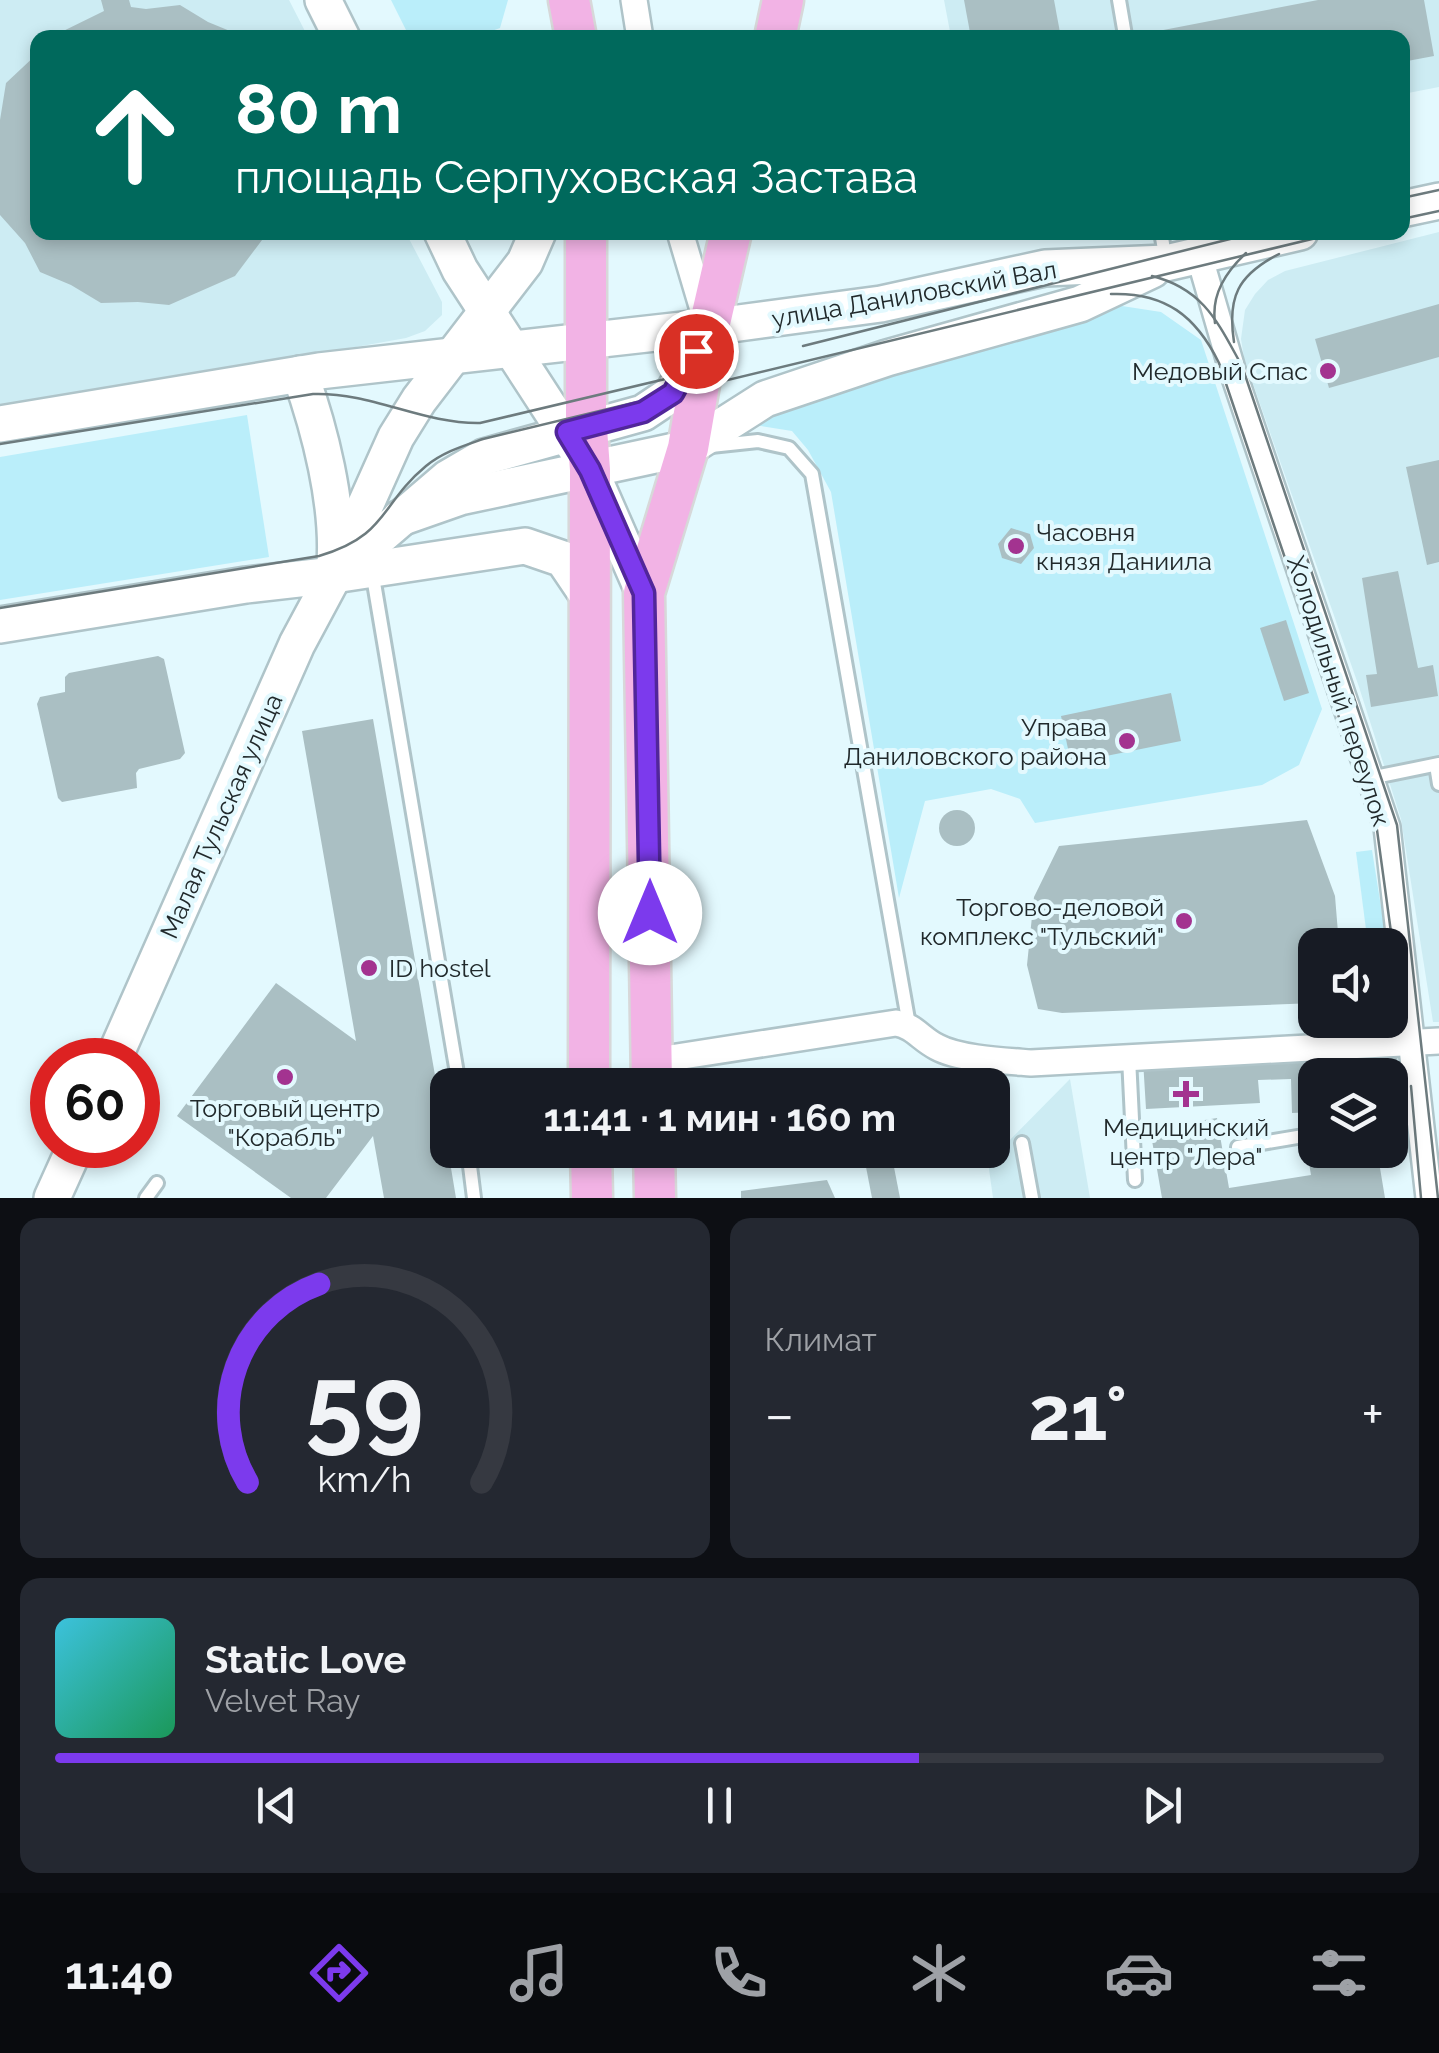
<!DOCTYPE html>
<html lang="ru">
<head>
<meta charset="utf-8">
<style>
	body { margin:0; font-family:Raleway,sans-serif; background:#242831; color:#f1f3f6; height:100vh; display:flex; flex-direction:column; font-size:38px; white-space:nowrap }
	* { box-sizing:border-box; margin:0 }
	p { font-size:32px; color:#9ea1a6 }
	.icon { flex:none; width:55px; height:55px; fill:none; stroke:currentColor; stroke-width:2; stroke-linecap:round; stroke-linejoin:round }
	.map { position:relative; height:1198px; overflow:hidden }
	.panel { display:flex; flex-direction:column; gap:20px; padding:20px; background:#0d0f14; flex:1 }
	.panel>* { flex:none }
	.guide { position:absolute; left:30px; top:30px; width:1380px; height:210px; border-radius:20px; box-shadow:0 5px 15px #0003; background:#00695c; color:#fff; overflow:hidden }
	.fabs { position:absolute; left:1298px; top:928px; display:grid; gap:20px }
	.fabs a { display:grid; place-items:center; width:110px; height:110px; border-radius:20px; background:#171b24; box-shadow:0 5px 15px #0003; font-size:50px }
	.speed { position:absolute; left:30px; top:1038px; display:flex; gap:20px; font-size:50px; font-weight:700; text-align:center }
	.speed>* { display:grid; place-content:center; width:130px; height:130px; border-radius:50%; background:#171b24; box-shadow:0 5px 15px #0003; line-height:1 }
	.speed .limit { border:15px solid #d22; background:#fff; color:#111 }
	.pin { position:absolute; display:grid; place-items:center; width:85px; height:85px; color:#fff; margin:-42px; border:5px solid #fff; border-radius:50%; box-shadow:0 2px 10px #0007 }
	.me { position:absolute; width:110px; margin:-55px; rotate:0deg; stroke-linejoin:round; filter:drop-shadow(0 0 8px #0008) }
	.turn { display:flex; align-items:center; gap:35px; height:210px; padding:0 40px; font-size:45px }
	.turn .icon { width:130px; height:130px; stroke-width:2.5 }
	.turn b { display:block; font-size:70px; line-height:85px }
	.big { font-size:75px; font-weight:700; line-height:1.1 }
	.panel .card { flex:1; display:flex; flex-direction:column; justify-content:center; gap:15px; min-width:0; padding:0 35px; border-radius:20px; background:#242831 }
	.panel .dial { align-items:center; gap:0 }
	.dial svg { height:260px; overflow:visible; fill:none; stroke:#363941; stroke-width:7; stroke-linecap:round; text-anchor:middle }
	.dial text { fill:#f1f3f6; stroke:none }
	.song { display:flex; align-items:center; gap:30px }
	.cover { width:120px; height:120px; border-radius:15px; background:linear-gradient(135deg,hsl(190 70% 55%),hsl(150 70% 35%)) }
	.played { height:10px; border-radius:5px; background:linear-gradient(90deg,#7c3aed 65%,#363941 65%) }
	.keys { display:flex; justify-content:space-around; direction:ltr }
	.heat { display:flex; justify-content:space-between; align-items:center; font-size:55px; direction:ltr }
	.panel .tiles { flex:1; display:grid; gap:20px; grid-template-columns:1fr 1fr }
	.card:last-child { grid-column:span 2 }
	.trip { position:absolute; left:430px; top:1068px; width:580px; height:100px; border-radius:20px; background:#171b24; box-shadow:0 5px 15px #0003; font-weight:700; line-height:100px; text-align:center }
	.menu { display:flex; height:160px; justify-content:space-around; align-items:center; background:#090b0e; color:#9ea1a6 }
	.menu .icon { width:70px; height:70px }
	.menu .active { color:#7c3aed }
	.menu b { font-size:45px; color:#f1f3f6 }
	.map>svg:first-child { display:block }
	.built { fill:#cdecf3 }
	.green { fill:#baeefa }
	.building { fill:#aabfc3 }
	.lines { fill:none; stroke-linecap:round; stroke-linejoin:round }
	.service-casing { stroke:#afc4c9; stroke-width:18 }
	.minor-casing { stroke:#afc4c9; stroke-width:30 }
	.secondary-casing { stroke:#afc4c9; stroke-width:40 }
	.primary-casing { stroke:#d7d8d9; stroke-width:45 }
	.service { stroke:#fff; stroke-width:12 }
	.minor { stroke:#fff; stroke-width:25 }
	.secondary { stroke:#fff; stroke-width:35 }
	.primary { stroke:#f2b3e5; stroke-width:40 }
	.tram { stroke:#6d7b7e; stroke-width:2.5 }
	.route-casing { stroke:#51269a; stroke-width:25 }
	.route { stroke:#7c3aed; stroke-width:18 }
	.poi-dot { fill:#a33390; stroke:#e3f9fe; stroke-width:4 }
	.labels { text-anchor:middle; stroke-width:8; stroke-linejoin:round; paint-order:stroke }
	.street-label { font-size:25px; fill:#21292b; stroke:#e3f9fe }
	.poi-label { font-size:25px; fill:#21292b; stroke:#e3f9fe; text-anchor:end }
</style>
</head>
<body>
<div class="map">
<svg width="1439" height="1198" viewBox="0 0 1439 1198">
	<rect width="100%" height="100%" fill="#e3f9fe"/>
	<g class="built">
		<polygon points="0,0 289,0 308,37 38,38 38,232 406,233 442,302 442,315 425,331 406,338 0,411"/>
		<polygon points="944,0 1439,0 1439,87 1403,94 1402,38 951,37"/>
		<polygon points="1439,232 1439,1022 1433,1022 1401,819 1359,687 1244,358 1241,339 1245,310 1255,294 1268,280 1285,271"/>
		<polygon points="1070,1079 1090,1198 993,1198 988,1162"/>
	</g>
	<g class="green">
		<polygon points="391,0 508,0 500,28 475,37 410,38"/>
		<polygon points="1122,306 1161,312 1201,340 1322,709 1299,765 1262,785 1035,823 1020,799 991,789 925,801 899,898 831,492 808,450 792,431 755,425 780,410 1072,312"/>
		<polygon points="247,415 269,557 0,600 0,457"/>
		<polygon points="1372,850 1387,945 1368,945 1356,852"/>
	</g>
	<g class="building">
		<polygon points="101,0 129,0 131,7 146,9 180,5 208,22 247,38 49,38 104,11"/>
		<polygon points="964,0 1054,0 1061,38 971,38"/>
		<polygon points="1318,0 1424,0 1434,56 1402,62 1402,38 1122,38"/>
		<polygon points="38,53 38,232 268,232 235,276 169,305 138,302 101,303 71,285 40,272 25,243 0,215 0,120 6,83"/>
		<polygon points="1439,304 1439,357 1329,388 1315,339"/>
		<polygon points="1439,460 1439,562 1427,565 1406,467"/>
		<polygon points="1011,528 1030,534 1034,548 1021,564 1002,558 998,544"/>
		<polygon points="1398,571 1418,668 1433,665 1438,696 1371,707 1366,675 1377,674 1362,578"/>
		<polygon points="1286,620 1309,693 1284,701 1260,628"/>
		<polygon points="158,656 164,659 185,753 180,759 139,769 136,773 137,788 62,802 58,798 37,704 40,697 65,692 65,677 69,673"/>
		<polygon points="1171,693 1181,741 1071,763 1061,716"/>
		<polygon points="373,719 448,1150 456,1198 384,1198 373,1136 326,1198 291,1198 177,1116 276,983 356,1041 302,731"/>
		<circle cx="957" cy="828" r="18"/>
		<polygon points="1307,820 1335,896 1339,945 1315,945 1315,1003 1062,1013 1038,1009 1027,965 1034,897 1059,846"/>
		<polygon points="1397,1047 1399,1107 1390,1108 1390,1075 1315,1075 1315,1112 1292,1113 1291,1079 1258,1080 1260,1103 1146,1109 1143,1060"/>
		<polygon points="996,1069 1000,1086 985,1085 982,1072"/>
		<polygon points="1217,1118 1229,1188 1311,1175 1306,1145 1315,1144 1315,1150 1377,1150 1385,1198 1162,1198 1150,1129"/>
		<polygon points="893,1162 900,1198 872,1198 866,1167"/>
		<polygon points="827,1180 835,1198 741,1198 741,1191"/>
	</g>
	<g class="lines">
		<g class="service-casing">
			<g id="service">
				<polyline points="1119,0 1125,35"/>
				<polyline points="1161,232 1166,261"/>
				<polyline points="711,446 758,441 789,448 812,474 909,1025"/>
				<polyline points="372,571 459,1085"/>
				<polyline points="1436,765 1439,784"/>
				<polyline points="1370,778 1439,764"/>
				<polyline points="1129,1058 1135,1180"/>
				<polyline points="1390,1122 1421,1117"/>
				<polyline points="1022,1143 1032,1198"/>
				<polyline points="1238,1147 1315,1134"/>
				<polyline points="468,1150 474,1198"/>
				<polyline points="146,1198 157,1183"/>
			</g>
		</g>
		<g class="minor-casing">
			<g id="minor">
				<polyline points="634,0 640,38"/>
				<polyline points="680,232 707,323"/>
				<polyline points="1199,255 1232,369 1387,827 1429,1198"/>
				<path d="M651,1061L896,1023C914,1026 921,1039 937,1047C959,1059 1005,1061 1031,1063L1439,1041"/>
			</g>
		</g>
		<g class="secondary-casing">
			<g id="secondary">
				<polyline points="323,0 342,38"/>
				<polyline points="1402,209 1439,201"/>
				<polyline points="442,232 460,270 590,470 644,593"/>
				<path d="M300,374C320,430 339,504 335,564"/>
				<polyline points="0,424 319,371 709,327 881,304 1045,268 1166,263 1300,232"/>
				<polyline points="400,518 460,497 688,448 765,399 887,358 1080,304 1152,270"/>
				<polyline points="343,568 448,478 484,457 643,413 673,393 703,338"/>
				<polyline points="0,625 246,585 334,575 525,546 563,559 588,596"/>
				<polyline points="113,1060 297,644 334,575 396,437 419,400 525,262 538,232"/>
				<polyline points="52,1198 76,1145"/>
			</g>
		</g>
		<g class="primary-casing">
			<g id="primary">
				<polyline points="569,0 576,38"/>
				<polyline points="775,38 783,0"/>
				<polyline points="586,232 586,415 590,470 589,1085"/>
				<polyline points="652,1085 644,593 688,448 709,327 731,232"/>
				<polyline points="591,1150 592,1198"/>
				<polyline points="654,1150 655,1198"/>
			</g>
		</g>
		<use href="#service" class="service"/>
		<use href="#minor" class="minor"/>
		<use href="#secondary" class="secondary"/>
		<use href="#primary" class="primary"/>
		<g class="tram">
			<polyline points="1402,198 1439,190"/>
			<polyline points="1402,219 1439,211"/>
			<path d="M1152,276C1204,289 1218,323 1242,366L1397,825L1438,1198"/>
			<path d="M1111,294C1165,292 1196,316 1219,363L1377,830L1404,1027"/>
			<path d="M1215,323C1211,294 1226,272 1246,253"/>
			<path d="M1234,342C1227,297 1238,275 1279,254"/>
			<polyline points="803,346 1258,232"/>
			<path d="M0,444L313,394C372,392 422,424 480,423L720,366"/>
			<path d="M0,608L319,556C388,536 380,504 426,466C443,452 463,446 483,439L1341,232"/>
			<polyline points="1411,1086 1421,1198"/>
		</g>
	</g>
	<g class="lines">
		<g class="route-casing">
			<polyline id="route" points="650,913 644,593 590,470 567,432 643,412 673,393 696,351"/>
		</g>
		<use href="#route" class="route"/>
	</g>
	<g class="poi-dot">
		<circle cx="1328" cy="371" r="10"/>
		<circle cx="1016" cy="546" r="10"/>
		<circle cx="1127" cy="741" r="10"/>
		<circle cx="1184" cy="921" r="10"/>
		<circle cx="369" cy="968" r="10"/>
		<circle cx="285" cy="1077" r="10"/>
		<path d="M1181 1079h10v10h10v10h-10v10h-10v-10h-10v-10h10z"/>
	</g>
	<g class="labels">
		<g class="street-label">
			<text transform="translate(914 294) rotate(-10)" y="9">улица Даниловский Вал</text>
			<text transform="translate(1339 691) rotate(72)" y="9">Холодильный переулок</text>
			<text transform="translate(221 816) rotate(-66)" y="9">Малая Тульская улица</text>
		</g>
		<g class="poi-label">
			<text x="1308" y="380">Медовый Спас</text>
			<text x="1036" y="541" text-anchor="start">Часовня<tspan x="1036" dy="29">князя Даниила</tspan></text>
			<text x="1107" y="736">Управа<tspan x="1107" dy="29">Даниловского района</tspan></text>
			<text x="1164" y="916">Торгово-деловой<tspan x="1164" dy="29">комплекс "Тульский"</tspan></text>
			<text x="389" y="977" text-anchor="start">ID hostel</text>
			<text x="285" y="1117" text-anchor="middle">Торговый центр<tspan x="285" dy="29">"Корабль"</tspan></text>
			<text x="1186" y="1136" text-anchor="middle">Медицинский<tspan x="1186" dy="29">центр "Лера"</tspan></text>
		</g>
	</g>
</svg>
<div class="fabs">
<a><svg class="icon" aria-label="sound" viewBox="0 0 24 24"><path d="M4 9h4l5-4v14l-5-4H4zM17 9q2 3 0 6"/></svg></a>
<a><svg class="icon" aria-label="layers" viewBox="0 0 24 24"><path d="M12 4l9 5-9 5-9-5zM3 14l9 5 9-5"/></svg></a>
</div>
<div class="speed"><div class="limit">60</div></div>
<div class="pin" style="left:696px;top:351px;background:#d93025"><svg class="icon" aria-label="arrive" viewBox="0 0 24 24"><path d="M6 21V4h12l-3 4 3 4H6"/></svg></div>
<svg class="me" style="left:650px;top:913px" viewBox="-20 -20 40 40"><circle r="19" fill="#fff"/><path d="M0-13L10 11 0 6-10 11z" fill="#7c3aed"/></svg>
<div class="trip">11:41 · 1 мин · 160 m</div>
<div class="guide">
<div class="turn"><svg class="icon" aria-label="ahead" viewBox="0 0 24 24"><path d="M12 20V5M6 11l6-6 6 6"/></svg><div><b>80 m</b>площадь Серпуховская Застава</div></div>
</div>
</div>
<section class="panel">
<div class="tiles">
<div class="card dial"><svg viewBox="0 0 100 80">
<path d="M14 69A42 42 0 1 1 86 69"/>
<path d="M14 69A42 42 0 0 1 36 8" stroke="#7c3aed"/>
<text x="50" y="56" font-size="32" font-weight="700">59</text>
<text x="50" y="72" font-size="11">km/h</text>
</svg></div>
<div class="card"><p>Климат</p>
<div class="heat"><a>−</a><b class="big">21°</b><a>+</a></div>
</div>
<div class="card">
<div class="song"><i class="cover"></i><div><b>Static Love</b><p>Velvet Ray</p></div></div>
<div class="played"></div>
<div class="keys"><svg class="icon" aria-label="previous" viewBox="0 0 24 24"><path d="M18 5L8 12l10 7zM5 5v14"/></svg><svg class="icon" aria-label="pause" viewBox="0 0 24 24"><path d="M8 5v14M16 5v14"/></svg><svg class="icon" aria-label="next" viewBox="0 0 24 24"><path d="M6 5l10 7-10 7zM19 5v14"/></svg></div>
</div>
</div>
</section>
<nav class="menu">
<b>11:40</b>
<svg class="icon active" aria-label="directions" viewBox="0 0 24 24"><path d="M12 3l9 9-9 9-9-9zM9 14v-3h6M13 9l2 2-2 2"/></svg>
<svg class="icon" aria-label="music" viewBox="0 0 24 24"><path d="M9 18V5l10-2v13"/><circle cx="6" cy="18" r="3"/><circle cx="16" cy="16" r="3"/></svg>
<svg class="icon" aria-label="phone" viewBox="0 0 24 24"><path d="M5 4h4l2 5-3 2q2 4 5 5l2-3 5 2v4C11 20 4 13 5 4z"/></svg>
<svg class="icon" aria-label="climate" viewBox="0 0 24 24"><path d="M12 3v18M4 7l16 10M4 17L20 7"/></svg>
<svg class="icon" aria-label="car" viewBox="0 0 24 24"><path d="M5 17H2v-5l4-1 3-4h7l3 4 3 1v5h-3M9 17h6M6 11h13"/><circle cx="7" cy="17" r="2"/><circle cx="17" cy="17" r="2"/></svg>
<svg class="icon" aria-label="filters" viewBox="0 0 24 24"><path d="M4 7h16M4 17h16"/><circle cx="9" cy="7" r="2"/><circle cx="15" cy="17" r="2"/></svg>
</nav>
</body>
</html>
